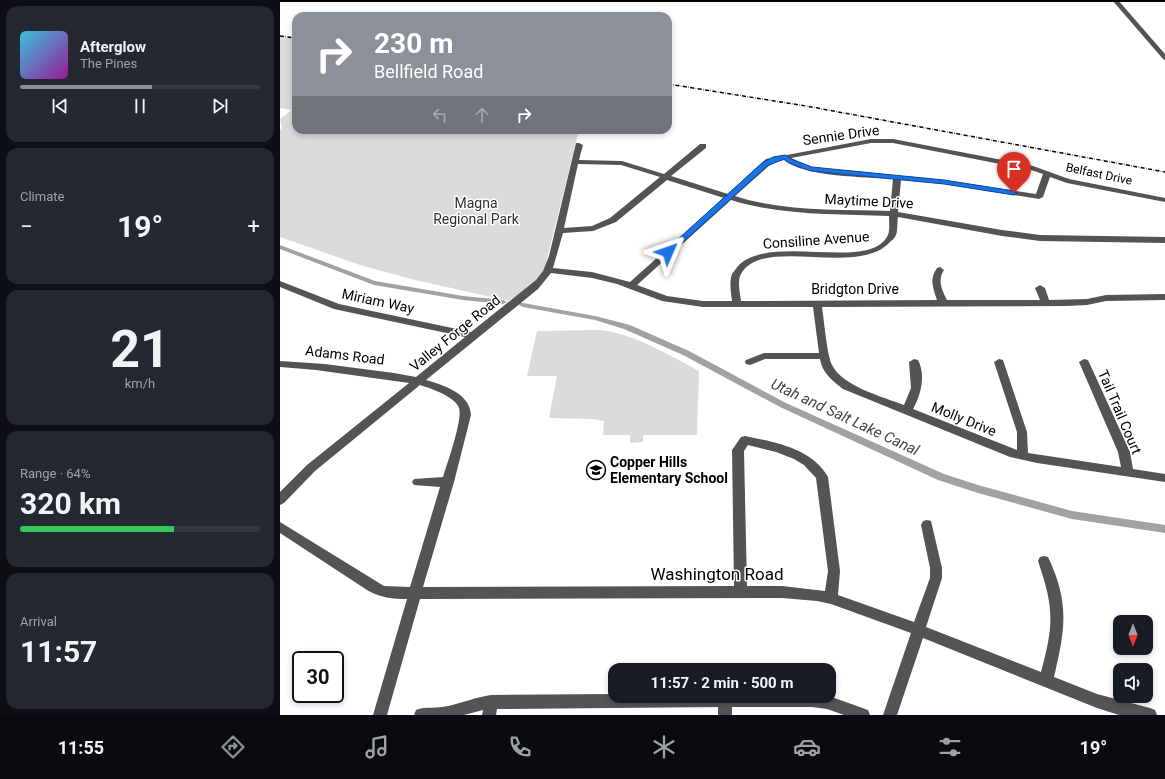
<!DOCTYPE html>
<html lang="en">
<head>
<meta charset="utf-8">
<style>
	body { margin:0; font-family:Roboto,sans-serif; background:#242831; color:#f1f3f6; height:100vh; display:flex; flex-direction:column; font-size:15px; white-space:nowrap }
	* { box-sizing:border-box; margin:0 }
	p { font-size:13px; color:#9ea1a6 }
	.icon { flex:none; width:22px; height:22px; fill:none; stroke:currentColor; stroke-width:2; stroke-linecap:round; stroke-linejoin:round }
	.map { position:relative; flex:1; overflow:hidden }
	.panel { display:flex; flex-direction:column; gap:6px; padding:6px; background:#0d0f14; width:280px }
	.panel>* { flex:none }
	.banner { position:absolute; left:12px; top:12px; width:380px; height:122px; border-radius:12px; box-shadow:0 2px 6px #0003; background:#8c9099; color:#fff; overflow:hidden }
	.needle { width:26px; rotate:180deg }
	.buttons { position:absolute; left:833px; top:615px; display:grid; gap:8px }
	.buttons a { display:grid; place-items:center; width:40px; height:40px; border-radius:8px; background:#171b24; box-shadow:0 2px 6px #0003; font-size:20px }
	.speed { position:absolute; left:12px; top:651px; display:flex; gap:8px; font-size:20px; font-weight:700; text-align:center }
	.speed>* { display:grid; place-content:center; width:52px; height:52px; border-radius:50%; background:#171b24; box-shadow:0 2px 6px #0003; line-height:1 }
	.speed .limit { border:2px solid #111; border-radius:6px; background:#fff; color:#111 }
	.pin { position:absolute; display:grid; place-items:center; width:34px; height:34px; color:#fff; margin:-41px -17px; border-radius:50% 50% 50% 0; rotate:-45deg; box-shadow:0 0 4px #0007 }
	.pin .icon { rotate:45deg }
	.me { position:absolute; width:44px; margin:-22px; rotate:47deg; stroke-linejoin:round; filter:drop-shadow(0 0 3px #0008) }
	.turn { display:flex; align-items:center; gap:14px; height:84px; padding:0 16px; font-size:18px }
	.turn .icon { width:52px; height:52px; stroke-width:2.5 }
	.turn b { display:block; font-size:28px; line-height:34px }
	.lanes { display:flex; align-items:center; height:38px; padding:0 16px; background:#0003; justify-content:center; gap:20px; direction:ltr }
	.lanes .off { opacity:.35 }
	.big { font-size:30px; font-weight:700; line-height:1.1 }
	.panel .widget { flex:1; display:flex; flex-direction:column; justify-content:center; gap:6px; min-width:0; padding:0 14px; border-radius:12px; background:#242831 }
	.panel .dial { align-items:center; gap:0 }
	.dial b { font-size:52px; line-height:1 }
	.song { display:flex; align-items:center; gap:12px }
	.cover { width:48px; height:48px; border-radius:6px; background:linear-gradient(135deg,hsl(190 70% 55%),hsl(300 70% 35%)) }
	.played { height:4px; border-radius:2px; background:linear-gradient(90deg,#8c9099 55%,#363941 55%) }
	.keys { display:flex; justify-content:space-around; direction:ltr }
	.heat { display:flex; justify-content:space-between; align-items:center; font-size:22px; direction:ltr }
	.charge { height:6px; border-radius:3px; background:linear-gradient(90deg,#34c759 64%,#363941 0) }
	.trip { position:absolute; left:328px; top:663px; width:228px; height:40px; border-radius:12px; background:#171b24; box-shadow:0 2px 6px #0003; font-weight:700; line-height:40px; text-align:center }
	.menu { display:flex; height:64px; justify-content:space-around; align-items:center; background:#090b0e; color:#9ea1a6 }
	.menu .icon { width:28px; height:28px }
	.menu .selected { color:#8c9099 }
	.menu b { font-size:18px; color:#f1f3f6 }
	main { display:flex; flex:1; min-height:0 }
	.map>svg:first-child { display:block }
	.green { fill:#dbdbdb }
	.lines { fill:none; stroke-linecap:round; stroke-linejoin:round }
	.canal { fill:#a2a2a2; fill-rule:evenodd }
	.minor { fill:#545454; fill-rule:evenodd }
	.major { fill:#000; fill-rule:evenodd }
	.rail { stroke:#000; stroke-width:1.5; stroke-dasharray:4 1.5 0.5 1.5; stroke-linecap:butt }
	.route { fill:#1a73e8; stroke:#114b97 }
	.labels { text-anchor:middle; stroke-width:3; stroke-linejoin:round; paint-order:stroke }
	.far-street-label { font-size:12px; fill:#000; stroke:#fff }
	.street-label { font-size:14px; fill:#000; stroke:#fff }
	.park-label { font-size:14px; fill:#323232; stroke:#fff }
	.poi-label { font-size:14px; font-weight:bold; fill:#000; stroke:#fff; text-anchor:start }
	.water-label { font-size:15px; font-style:italic; fill:#434343; stroke:#fff }
	.near-street-label { font-size:17px; fill:#000; stroke:#fff }
</style>
</head>
<body>
<main>
<section class="panel">
<div class="widget">
<div class="song"><i class="cover"></i><div><b>Afterglow</b><p>The Pines</p></div></div>
<div class="played"></div>
<div class="keys"><svg class="icon" aria-label="previous" viewBox="0 0 24 24"><path d="M18 5L8 12l10 7zM5 5v14"/></svg><svg class="icon" aria-label="pause" viewBox="0 0 24 24"><path d="M8 5v14M16 5v14"/></svg><svg class="icon" aria-label="next" viewBox="0 0 24 24"><path d="M6 5l10 7-10 7zM19 5v14"/></svg></div>
</div>
<div class="widget"><p>Climate</p>
<div class="heat"><a>−</a><b class="big">19°</b><a>+</a></div>
</div>
<div class="widget dial"><b>21</b><p>km/h</p></div>
<div class="widget"><p>Range · 64%</p><b class="big">320 km</b><div class="charge"></div></div>
<div class="widget"><p>Arrival</p><b class="big">11:57</b></div>
</section>
<div class="map">
<svg width="885" height="715" viewBox="0 0 885 715">
	<rect width="100%" height="100%" fill="#fff"/>
	<g class="green">
		<polygon points="0,37 16,39 16,130 299,130 264,271 249,287 229,301 131,279 80,265 0,237 0,130 2,128 0,119 12,110 0,108"/>
		<path d="M319,330C353,333 389,355 419,371L417,435H363V442L350,443V435H323L324,421L312,419L269,418L277,376H247L257,331Z"/>
	</g>
	<g class="lines">
		<g class="canal">
			<polygon points="0,245 95,281 183,296 223,300 227,302 223,304 183,300 94,285 0,249"/>
			<polygon points="240,303 243,303 315,316 350,325 409,351 506,403 664,474 698,485 792,511 885,525 885,533 792,519 698,493 658,480 500,407 403,355 344,329 315,320 243,307 239,305"/>
		</g>
		<g class="minor">
			<polygon points="832,0 838,0 885,54 885,60 883,59"/>
			<path d="M591,139H613L753,166L789,179L885,198V202L787,183L770,177L763,197L759,199L664,184L621,180L618,212L722,230L760,235L885,237V243L760,241L722,236L618,217C617,222 618,230 616,235C615,238 612,240 610,242C577,278 483,235 461,274C457,281 460,293 461,301L657,300C653,288 649,279 657,268L660,267L664,270C657,280 662,290 667,300H760L755,288L760,285L765,288L769,300L807,299L826,295L885,294V300L826,301L807,305L787,306L542,307C544,320 547,355 552,365C562,386 603,397 624,405L631,388L629,362L634,359L638,360C646,375 641,395 633,409L737,450V432L714,362L719,359L723,360L747,432L748,453L841,467L838,452L799,362L804,359L808,360L850,452L853,469L885,474V482L757,463L730,457L563,389C553,381 542,373 540,359H485L470,365L466,364L465,362L466,360L484,353H539L533,307H423L382,301L337,284L312,278L271,273L258,289L146,380C163,385 190,393 191,415L174,482L143,587L454,586L452,450L461,437L465,436C494,442 532,448 548,477L560,571L558,595L634,622L650,578V568L641,525L643,521L647,520L651,521L662,568V578L646,627L761,672C774,624 774,608 758,561L760,557L764,556L768,557C790,603 785,630 774,677L817,694L870,708L875,710L877,715H839L817,708L643,638L617,715H603L631,633L551,604L537,601L502,598L140,599L107,715H93L127,599C112,599 101,598 87,590L0,533V522L104,586L130,587L160,487L134,485L132,482L134,479L163,477C167,464 183,419 179,408C176,397 150,388 140,385L35,471L4,503L0,505V492L27,465L129,383L36,370L0,367V361L45,364L114,373L136,377L185,337L54,309L0,287V281L59,304L191,332L256,280L263,271L269,256L296,143H299L303,145L299,160L342,161L384,174L420,144H426V148L391,176L448,194L486,159ZM591,143H613L751,170L763,174L756,194L664,180L532,167L511,158ZM504,160C524,177 586,177 613,179L610,211C559,209 504,212 455,196L492,163ZM298,164L341,165L380,177L330,218L312,226L284,228ZM387,180L444,198L350,282L312,272L273,268L283,233L313,231L336,222ZM451,200C502,216 557,214 609,216C609,221 610,230 608,235C590,273 491,232 458,266C456,269 454,271 452,274C449,282 451,293 452,301H423L387,296L357,285ZM468,445L496,452L514,459L524,465L536,478L548,571L545,591L502,586H467L464,451Z"/>
			<path d="M335,694V696H549L588,710L590,715H564L547,709L532,707H452V715H438V707L217,709L216,715H202L203,710L184,715H134L136,710C146,706 157,709 168,706C182,703 196,697 211,695Z"/>
		</g>
		<rect class="major" x="0" y="0" width="885" height="2"/>
		<g class="rail">
			<polyline points="0,36 16,38"/>
			<polyline points="388,84 526,106 885,172"/>
		</g>
	</g>
	<polygon class="route" points="505,155 513,160 532,167 664,180 734,191 737,193 734,195 664,184 531,171 509,163 504,159 487,166 391,253 386,253 386,250 482,163 493,157"/>
	<defs>
		<g id="school-ring" transform="scale(1)"><circle r="9.5" fill="#fff" stroke="#000" stroke-width="1.5"/><path d="M0-5L7-2L0 1L-7-2ZM-4 1L0 2.5L4 1V4Q0 6-4 4Z" fill="#000"/></g>
	</defs>
	<g fill-rule="evenodd">
		<use href="#school-ring" x="316" y="470"/>
	</g>
	<g class="labels">
		<g class="far-street-label">
			<text transform="translate(819 174) rotate(12)" y="4">Belfast Drive</text>
		</g>
		<g class="street-label">
			<text transform="translate(561 135) rotate(-8)" y="5">Sennie Drive</text>
			<text transform="translate(589 201) rotate(3)" y="5">Maytime Drive</text>
			<text transform="translate(536 240) rotate(-4)" y="5">Consiline Avenue</text>
			<text x="575" y="294">Bridgton Drive</text>
			<text transform="translate(98 301) rotate(12)" y="5">Miriam Way</text>
			<text transform="translate(175 333) rotate(-39)" y="5">Valley Forge Road</text>
			<text transform="translate(65 355) rotate(7)" y="5">Adams Road</text>
			<text transform="translate(840 412) rotate(67)" y="5">Tail Trail Court</text>
			<text transform="translate(684 419) rotate(22)" y="5">Molly Drive</text>
		</g>
		<g class="park-label">
			<text x="196" y="208">Magna<tspan x="196" dy="16">Regional Park</tspan></text>
		</g>
		<g class="poi-label">
			<text x="330" y="467">Copper Hills<tspan x="330" dy="16">Elementary School</tspan></text>
		</g>
		<g class="water-label">
			<text transform="translate(565 417) rotate(25)" y="5">Utah and Salt Lake Canal</text>
		</g>
		<g class="near-street-label">
			<text x="437" y="580">Washington Road</text>
		</g>
	</g>
</svg>
<div class="buttons">
<a><svg class="needle" viewBox="-14 -14 28 28"><path d="M0-13l5 13h-10z" fill="#e53935"/><path d="M0 13l5-13h-10z" fill="#9ea1a6"/></svg></a>
<a><svg class="icon" aria-label="sound" viewBox="0 0 24 24"><path d="M4 9h4l5-4v14l-5-4H4zM17 9q2 3 0 6"/></svg></a>
</div>
<div class="speed"><div class="limit">30</div></div>
<div class="pin" style="left:734px;top:193px;background:#d93025"><svg class="icon" aria-label="arrive" viewBox="0 0 24 24"><path d="M6 21V4h12l-3 4 3 4H6"/></svg></div>
<svg class="me" style="left:388px;top:252px" viewBox="-20 -20 40 40"><path d="M0-17L14 15 0 8-14 15z" fill="#1a73e8" stroke="#fff" stroke-width="4"/></svg>
<div class="trip">11:57 · 2 min · 500 m</div>
<div class="banner">
<div class="turn"><svg class="icon" aria-label="right" viewBox="0 0 24 24"><path d="M7 20v-9h11M14 6l5 5-5 5"/></svg><div><b>230 m</b>Bellfield Road</div></div>
<div class="lanes"><svg class="icon off" aria-label="left" viewBox="0 0 24 24"><path d="M17 20v-9H6M10 6l-5 5 5 5"/></svg><svg class="icon off" aria-label="ahead" viewBox="0 0 24 24"><path d="M12 20V5M6 11l6-6 6 6"/></svg><svg class="icon" aria-label="right" viewBox="0 0 24 24"><path d="M7 20v-9h11M14 6l5 5-5 5"/></svg></div>
</div>
</div>
</main>
<nav class="menu">
<b>11:55</b>
<svg class="icon selected" aria-label="directions" viewBox="0 0 24 24"><path d="M12 3l9 9-9 9-9-9zM9 14v-3h6M13 9l2 2-2 2"/></svg>
<svg class="icon" aria-label="music" viewBox="0 0 24 24"><path d="M9 18V5l10-2v13"/><circle cx="6" cy="18" r="3"/><circle cx="16" cy="16" r="3"/></svg>
<svg class="icon" aria-label="phone" viewBox="0 0 24 24"><path d="M5 4h4l2 5-3 2q2 4 5 5l2-3 5 2v4C11 20 4 13 5 4z"/></svg>
<svg class="icon" aria-label="climate" viewBox="0 0 24 24"><path d="M12 3v18M4 7l16 10M4 17L20 7"/></svg>
<svg class="icon" aria-label="car" viewBox="0 0 24 24"><path d="M5 17H2v-5l4-1 3-4h7l3 4 3 1v5h-3M9 17h6M6 11h13"/><circle cx="7" cy="17" r="2"/><circle cx="17" cy="17" r="2"/></svg>
<svg class="icon" aria-label="filters" viewBox="0 0 24 24"><path d="M4 7h16M4 17h16"/><circle cx="9" cy="7" r="2"/><circle cx="15" cy="17" r="2"/></svg>
<b>19°</b>
</nav>
</body>
</html>
